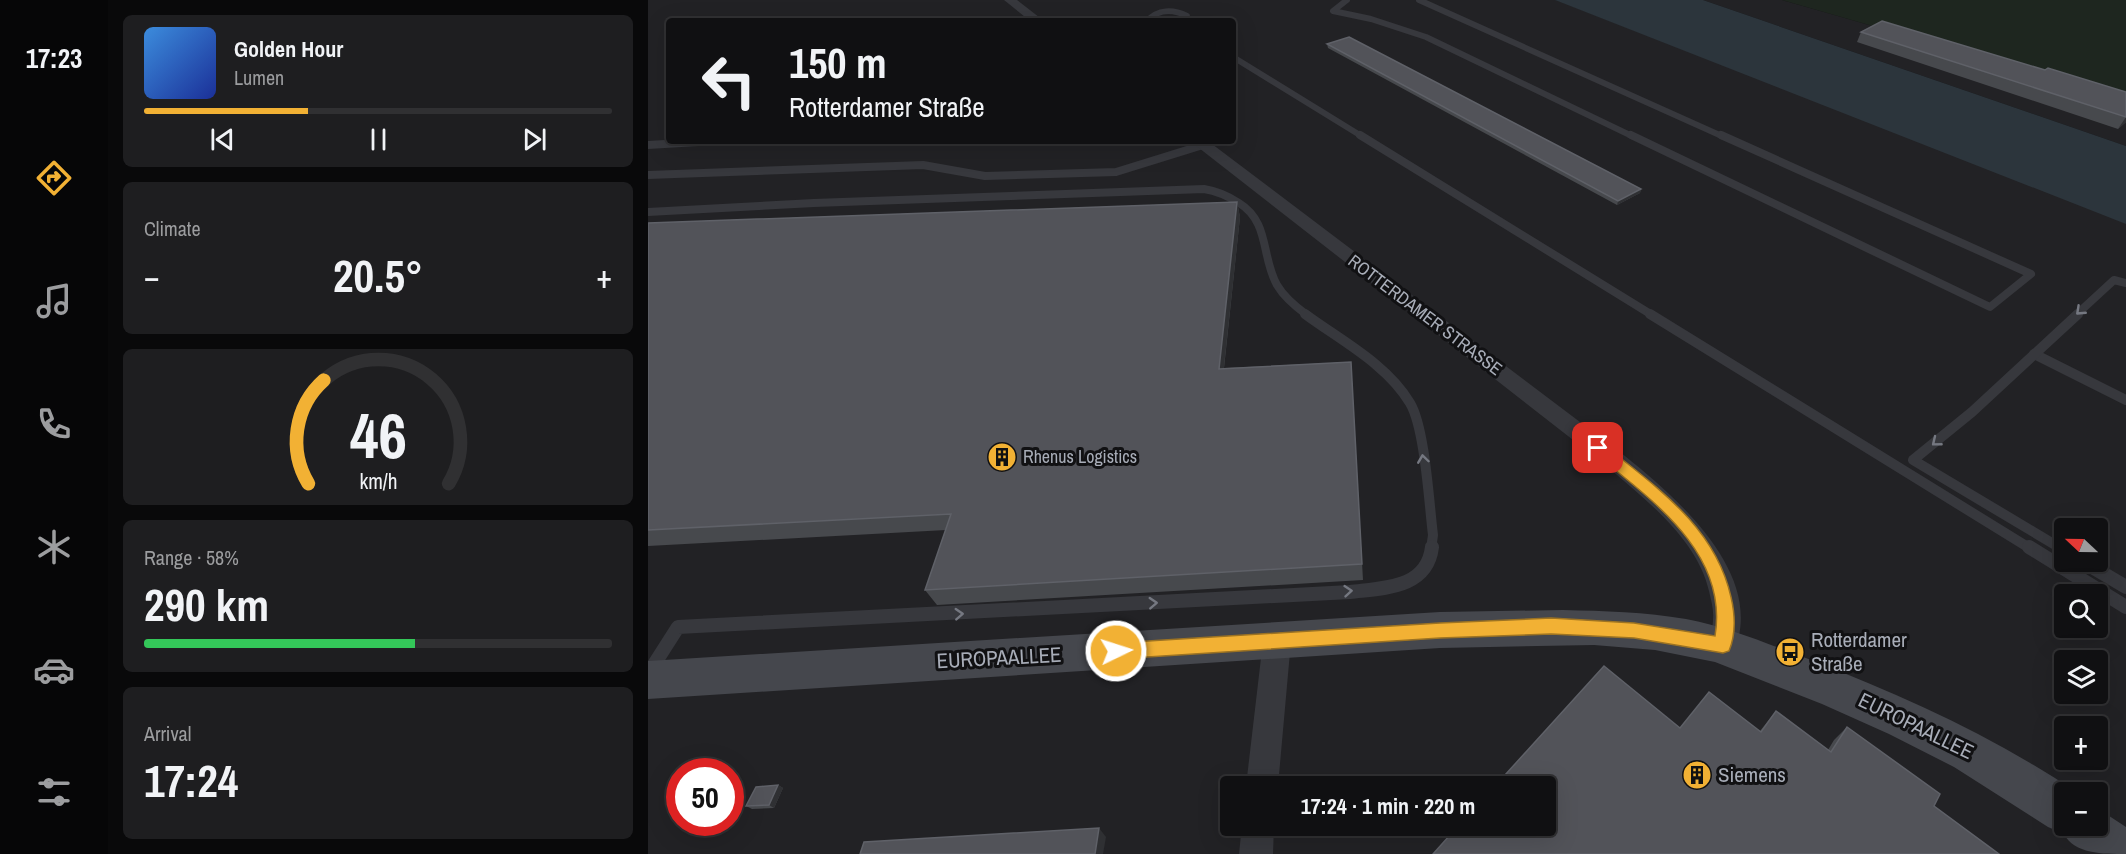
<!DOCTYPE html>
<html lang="en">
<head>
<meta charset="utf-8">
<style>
	body { margin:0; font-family:"Archivo Narrow",sans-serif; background:#1e1e20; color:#f1f3f6; height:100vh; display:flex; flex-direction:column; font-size:22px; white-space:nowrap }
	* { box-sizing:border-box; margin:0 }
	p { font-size:20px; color:#9c9d9f }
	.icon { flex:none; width:33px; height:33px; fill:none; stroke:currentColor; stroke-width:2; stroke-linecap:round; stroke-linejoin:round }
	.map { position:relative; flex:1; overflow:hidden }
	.side { display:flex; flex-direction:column; gap:15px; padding:15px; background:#09090a; width:540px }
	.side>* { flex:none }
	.banner { position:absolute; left:18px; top:18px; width:570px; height:126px; border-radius:6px; box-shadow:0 6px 24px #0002,0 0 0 2px #303032; background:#101012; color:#f1f3f6; overflow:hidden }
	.needle { width:39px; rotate:292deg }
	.controls { position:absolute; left:1406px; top:518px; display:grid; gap:12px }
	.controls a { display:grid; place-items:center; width:54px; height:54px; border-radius:6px; background:#101012; box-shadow:0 6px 24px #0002,0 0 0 2px #303032; font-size:30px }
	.speed { position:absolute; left:18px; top:758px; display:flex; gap:12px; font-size:30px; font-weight:700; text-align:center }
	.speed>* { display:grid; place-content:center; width:78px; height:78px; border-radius:50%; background:#101012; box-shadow:0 6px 24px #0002,0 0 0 2px #303032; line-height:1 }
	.speed .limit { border:9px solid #d22; background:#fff; color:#111 }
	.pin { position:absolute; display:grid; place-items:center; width:51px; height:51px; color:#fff; margin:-26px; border-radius:12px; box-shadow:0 3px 9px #0006 }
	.me { position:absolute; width:66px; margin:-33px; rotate:86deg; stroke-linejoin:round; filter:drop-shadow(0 0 4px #0008) }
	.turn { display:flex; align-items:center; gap:21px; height:126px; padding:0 24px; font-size:27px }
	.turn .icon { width:78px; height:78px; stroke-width:2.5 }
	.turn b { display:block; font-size:42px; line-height:51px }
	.big { font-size:45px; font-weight:700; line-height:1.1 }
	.side .widget { flex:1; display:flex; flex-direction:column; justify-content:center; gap:9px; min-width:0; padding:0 21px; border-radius:9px; background:#1e1e20 }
	.side .dial { align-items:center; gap:0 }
	.dial svg { height:156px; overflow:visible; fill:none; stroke:#303032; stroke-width:7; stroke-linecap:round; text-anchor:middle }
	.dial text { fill:#f1f3f6; stroke:none }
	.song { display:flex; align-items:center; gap:18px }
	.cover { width:72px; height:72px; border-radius:9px; background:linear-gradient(135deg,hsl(210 70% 55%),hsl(230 70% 35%)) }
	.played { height:6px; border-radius:3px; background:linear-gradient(90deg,#f2b134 35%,#303032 35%) }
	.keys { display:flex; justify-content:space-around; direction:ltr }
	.heat { display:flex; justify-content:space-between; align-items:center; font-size:33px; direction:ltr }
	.charge { height:9px; border-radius:4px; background:linear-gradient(90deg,#34c759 58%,#303032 0) }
	.trip { position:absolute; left:572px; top:776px; width:336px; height:60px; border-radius:6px; background:#101012; box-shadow:0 6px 24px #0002,0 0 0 2px #303032; font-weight:700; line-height:60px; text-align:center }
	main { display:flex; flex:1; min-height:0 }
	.tabs { display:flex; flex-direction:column; width:108px; justify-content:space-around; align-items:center; background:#060607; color:#9c9d9f }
	.tabs .icon { width:42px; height:42px }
	.tabs .on { color:#f2b134 }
	.tabs b { font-size:27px; color:#f1f3f6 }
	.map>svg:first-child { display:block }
	.built { fill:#222225; fill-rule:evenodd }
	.green { fill:#1e261f }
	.water { fill:#2c353c }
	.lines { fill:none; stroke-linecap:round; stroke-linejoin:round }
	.service-far3 { stroke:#37383d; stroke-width:6 }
	.service-far2 { stroke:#37383d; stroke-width:8 }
	.service-far1 { stroke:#37383d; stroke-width:10 }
	.service { stroke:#37383d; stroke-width:14 }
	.minor { fill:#37383d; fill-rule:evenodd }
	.secondary { fill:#45474d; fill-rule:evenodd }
	.wall { fill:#47494d }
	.shaded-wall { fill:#2f3033 }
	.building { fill:#525359; stroke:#5f6168; stroke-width:1.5 }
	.oneway { stroke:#757881 }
	.route { fill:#f2b134; stroke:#9d7322; stroke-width:1.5 }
	.labels { text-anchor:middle; stroke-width:6; stroke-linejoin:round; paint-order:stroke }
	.street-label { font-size:18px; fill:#a8adb8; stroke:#111113 }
	.poi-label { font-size:18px; fill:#a8adb8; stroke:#111113; text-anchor:start }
	.near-poi-label { font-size:21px; fill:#a8adb8; stroke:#111113; text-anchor:start }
	.near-street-label { font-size:21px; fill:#a8adb8; stroke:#111113 }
</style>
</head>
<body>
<main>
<nav class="tabs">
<b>17:23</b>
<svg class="icon on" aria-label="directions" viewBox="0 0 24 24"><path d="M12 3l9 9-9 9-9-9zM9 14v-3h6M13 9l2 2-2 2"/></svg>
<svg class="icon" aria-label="music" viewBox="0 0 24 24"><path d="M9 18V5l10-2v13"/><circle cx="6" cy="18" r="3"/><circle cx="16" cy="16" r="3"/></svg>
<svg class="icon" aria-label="phone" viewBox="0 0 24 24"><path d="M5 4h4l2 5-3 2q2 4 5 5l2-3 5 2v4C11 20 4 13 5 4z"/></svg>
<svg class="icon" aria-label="climate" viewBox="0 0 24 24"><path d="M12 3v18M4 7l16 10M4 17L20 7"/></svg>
<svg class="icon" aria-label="car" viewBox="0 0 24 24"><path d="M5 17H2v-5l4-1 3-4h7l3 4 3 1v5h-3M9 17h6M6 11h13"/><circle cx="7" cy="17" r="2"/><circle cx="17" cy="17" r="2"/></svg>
<svg class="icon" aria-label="filters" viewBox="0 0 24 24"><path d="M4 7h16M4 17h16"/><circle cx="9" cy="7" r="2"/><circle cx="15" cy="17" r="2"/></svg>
</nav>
<section class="side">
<div class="widget">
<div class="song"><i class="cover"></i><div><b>Golden Hour</b><p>Lumen</p></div></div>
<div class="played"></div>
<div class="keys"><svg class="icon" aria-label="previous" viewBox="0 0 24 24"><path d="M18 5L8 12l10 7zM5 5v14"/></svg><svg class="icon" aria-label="pause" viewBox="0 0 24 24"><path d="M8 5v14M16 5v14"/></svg><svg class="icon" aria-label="next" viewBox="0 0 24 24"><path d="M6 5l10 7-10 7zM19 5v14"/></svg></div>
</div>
<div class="widget"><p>Climate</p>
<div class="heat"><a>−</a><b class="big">20.5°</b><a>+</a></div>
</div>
<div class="widget dial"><svg viewBox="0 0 100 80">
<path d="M14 69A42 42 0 1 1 86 69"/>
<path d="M14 69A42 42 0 0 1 22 16" stroke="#f2b134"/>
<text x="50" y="56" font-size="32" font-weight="700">46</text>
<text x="50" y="72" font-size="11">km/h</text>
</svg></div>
<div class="widget"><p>Range · 58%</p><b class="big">290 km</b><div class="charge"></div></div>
<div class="widget"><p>Arrival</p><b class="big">17:24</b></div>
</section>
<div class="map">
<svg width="1478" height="854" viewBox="0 0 1478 854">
	<rect width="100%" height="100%" fill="#161618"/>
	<g class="built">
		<path d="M0,0H908L1478,222V854H0ZM21,21H585V141H21ZM1416,528H1449V561H1416ZM1416,594H1449V627H1416ZM1416,660H1449V693H1416ZM1416,726H1449V759H1416ZM32,771H82V822H32ZM582,786H897V825H582ZM1416,792H1449V825H1416Z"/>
		<polygon points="1055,0 1134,0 1354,63 1478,102 1478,146"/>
	</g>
	<polygon class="green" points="1134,0 1478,0 1478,102 1354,63"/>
	<polygon class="water" points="907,0 1055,0 1478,146 1478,224"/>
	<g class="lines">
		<g class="service-far3">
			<polyline points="699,0 685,11 723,19 778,37 986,137"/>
			<polyline points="771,0 1076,137"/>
			<path d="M499,21C510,9 525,9 539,16L538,21"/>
			<polyline points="585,57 715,137"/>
		</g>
		<g class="service-far2">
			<polyline points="712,135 1004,315"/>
			<polyline points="983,135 1342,307 1383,274 1073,135"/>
			<polyline points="0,145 67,141"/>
			<polyline points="0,175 275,165 337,176 468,172 555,145"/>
			<path d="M0,212L166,203L556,189C569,191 580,196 591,203C622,222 613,257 629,285C636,297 648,307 659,315"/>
			<polyline points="1428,315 1466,280 1478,283"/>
		</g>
		<g class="service-far1">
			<path d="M657,314C692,340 739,364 762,403C777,428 781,503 785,535L783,549"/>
			<polyline points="1002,314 1383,549"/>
			<polyline points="1386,354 1478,400"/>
			<polyline points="1414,549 1265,460 1324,412 1430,314"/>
		</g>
		<g class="service">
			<polyline points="1381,547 1478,607"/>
			<polyline points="1411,547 1416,550"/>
			<polyline points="1434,561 1478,587"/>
			<path d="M0,674L30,627L702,592C735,588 779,589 784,547"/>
		</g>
		<g class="minor">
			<polygon points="356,0 369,0 396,21 382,21"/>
			<path d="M542,141H560L977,456C1030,499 1120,576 1085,654L1075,658L1065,654C1059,641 1065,632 1065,619C1066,610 1063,600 1061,591C1049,539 999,501 961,468Z"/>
			<polygon points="629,628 639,632 643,641 630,786 598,786 615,641 619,632"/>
			<polygon points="594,825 626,825 625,854 591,854"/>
		</g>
		<path class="secondary" d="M915,610C956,611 997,612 1038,619C1081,627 1122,645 1163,660C1256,696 1345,736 1428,792H1416V825H1449V808L1478,827V854C1455,854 1426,854 1416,834L1400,827L1306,767L1241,734L1174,704L1067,662L1007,650L946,645L792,648L0,699V661L792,612Z"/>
	</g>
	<g class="wall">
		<polygon points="1213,32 1397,70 1478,92 1478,122 1470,129 1209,42"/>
		<polygon points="679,44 993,189 992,193 969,205 680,48"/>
		<polygon points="589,202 592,217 576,368 703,362 715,580 289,605 277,590 298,530 0,546 0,223"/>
		<polygon points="1128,711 1180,750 1186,740 1199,727 1292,794 1112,731"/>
		<polygon points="130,785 135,788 126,808 104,809 98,806"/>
	</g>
	<g class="shaded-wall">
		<polygon points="1478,117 1478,122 1470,129"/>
		<polygon points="993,189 992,193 969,205 970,201"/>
		<polygon points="589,202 592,217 574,385 571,369"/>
		<polygon points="130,785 135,788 126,808 121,805"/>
		<polygon points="451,828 458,837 455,854 447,854"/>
	</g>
	<g class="building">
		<polygon points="1234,21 1397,70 1400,68 1478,92 1478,117 1213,32"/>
		<polygon points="701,37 993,189 970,201 679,44"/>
		<polygon points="589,202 571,369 703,362 714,564 277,590 303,514 0,530 0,223"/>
		<polygon points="956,666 1032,728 1061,692 1113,732 1128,711 1183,752 1199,727 1292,794 1286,806 1351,854 785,854 811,825 897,825 897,786 847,786"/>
		<polygon points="130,785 121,805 98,806 108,787"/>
		<polygon points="451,828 447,854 212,854 216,842"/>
	</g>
	<defs><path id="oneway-chevron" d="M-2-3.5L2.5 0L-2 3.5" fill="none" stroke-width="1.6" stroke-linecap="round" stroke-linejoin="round" transform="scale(1.5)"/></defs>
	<g class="oneway">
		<use href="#oneway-chevron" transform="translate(1432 311) rotate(137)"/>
		<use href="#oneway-chevron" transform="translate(1288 442) rotate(141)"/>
		<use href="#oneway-chevron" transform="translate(775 459) rotate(-98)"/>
		<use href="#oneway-chevron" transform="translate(700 591) rotate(-5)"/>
		<use href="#oneway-chevron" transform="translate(505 603) rotate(-3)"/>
		<use href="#oneway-chevron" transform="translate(311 614) rotate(-3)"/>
	</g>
	<path class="route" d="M950,443L955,444C1008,487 1067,526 1083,597C1087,614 1088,634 1081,651L1075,653L986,638L903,634L792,638L468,659L462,657L460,651L462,645L468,643L792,623L903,618L986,623L1067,636C1081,552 1002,499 945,452L943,448L945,444Z"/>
	<defs>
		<g id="building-disc" transform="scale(1.5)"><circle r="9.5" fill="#f2b134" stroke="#111113"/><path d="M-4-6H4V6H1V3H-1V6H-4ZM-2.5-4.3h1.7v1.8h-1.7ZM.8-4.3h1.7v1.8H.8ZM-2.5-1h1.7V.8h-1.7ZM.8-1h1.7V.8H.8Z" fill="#111"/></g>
		<g id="bus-disc" transform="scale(1.5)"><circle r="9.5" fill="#f2b134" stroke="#111113"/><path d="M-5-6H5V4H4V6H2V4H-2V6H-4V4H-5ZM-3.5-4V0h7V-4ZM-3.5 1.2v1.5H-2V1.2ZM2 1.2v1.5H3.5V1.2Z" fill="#111"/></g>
	</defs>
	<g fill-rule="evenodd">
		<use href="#building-disc" x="354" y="457"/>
		<use href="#bus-disc" x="1142" y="652"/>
		<use href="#building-disc" x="1049" y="775"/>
	</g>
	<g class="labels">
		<g class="street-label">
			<text transform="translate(777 315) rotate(37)" y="6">ROTTERDAMER STRASSE</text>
		</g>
		<g class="poi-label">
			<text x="375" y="463">Rhenus Logistics</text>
		</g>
		<g class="near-poi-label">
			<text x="1163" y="647">Rotterdamer<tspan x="1163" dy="24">Straße</tspan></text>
			<text x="1070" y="782">Siemens</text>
		</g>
		<g class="near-street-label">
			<text transform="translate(351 658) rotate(-3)" y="7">EUROPAALLEE</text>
			<text transform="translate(1268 726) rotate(26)" y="7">EUROPAALLEE</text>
		</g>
	</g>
</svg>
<div class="controls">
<a><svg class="needle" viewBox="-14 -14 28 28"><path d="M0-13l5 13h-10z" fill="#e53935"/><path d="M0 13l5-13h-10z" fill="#9c9d9f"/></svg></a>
<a><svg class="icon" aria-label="search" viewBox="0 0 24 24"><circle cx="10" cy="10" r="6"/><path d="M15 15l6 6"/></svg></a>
<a><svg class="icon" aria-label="layers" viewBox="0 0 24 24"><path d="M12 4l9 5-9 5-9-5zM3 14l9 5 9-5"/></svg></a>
<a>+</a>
<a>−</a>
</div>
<div class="speed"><div class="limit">50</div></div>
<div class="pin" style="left:950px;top:448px;background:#d93025"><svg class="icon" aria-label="arrive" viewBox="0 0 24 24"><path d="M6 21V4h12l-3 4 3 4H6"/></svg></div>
<svg class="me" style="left:468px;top:651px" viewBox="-20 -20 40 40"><circle r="17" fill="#f2b134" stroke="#fff" stroke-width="3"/><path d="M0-11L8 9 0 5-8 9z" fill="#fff"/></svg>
<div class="trip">17:24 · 1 min · 220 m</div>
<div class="banner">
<div class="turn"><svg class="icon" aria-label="left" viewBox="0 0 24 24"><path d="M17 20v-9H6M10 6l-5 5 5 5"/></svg><div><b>150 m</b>Rotterdamer Straße</div></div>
</div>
</div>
</main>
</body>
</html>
